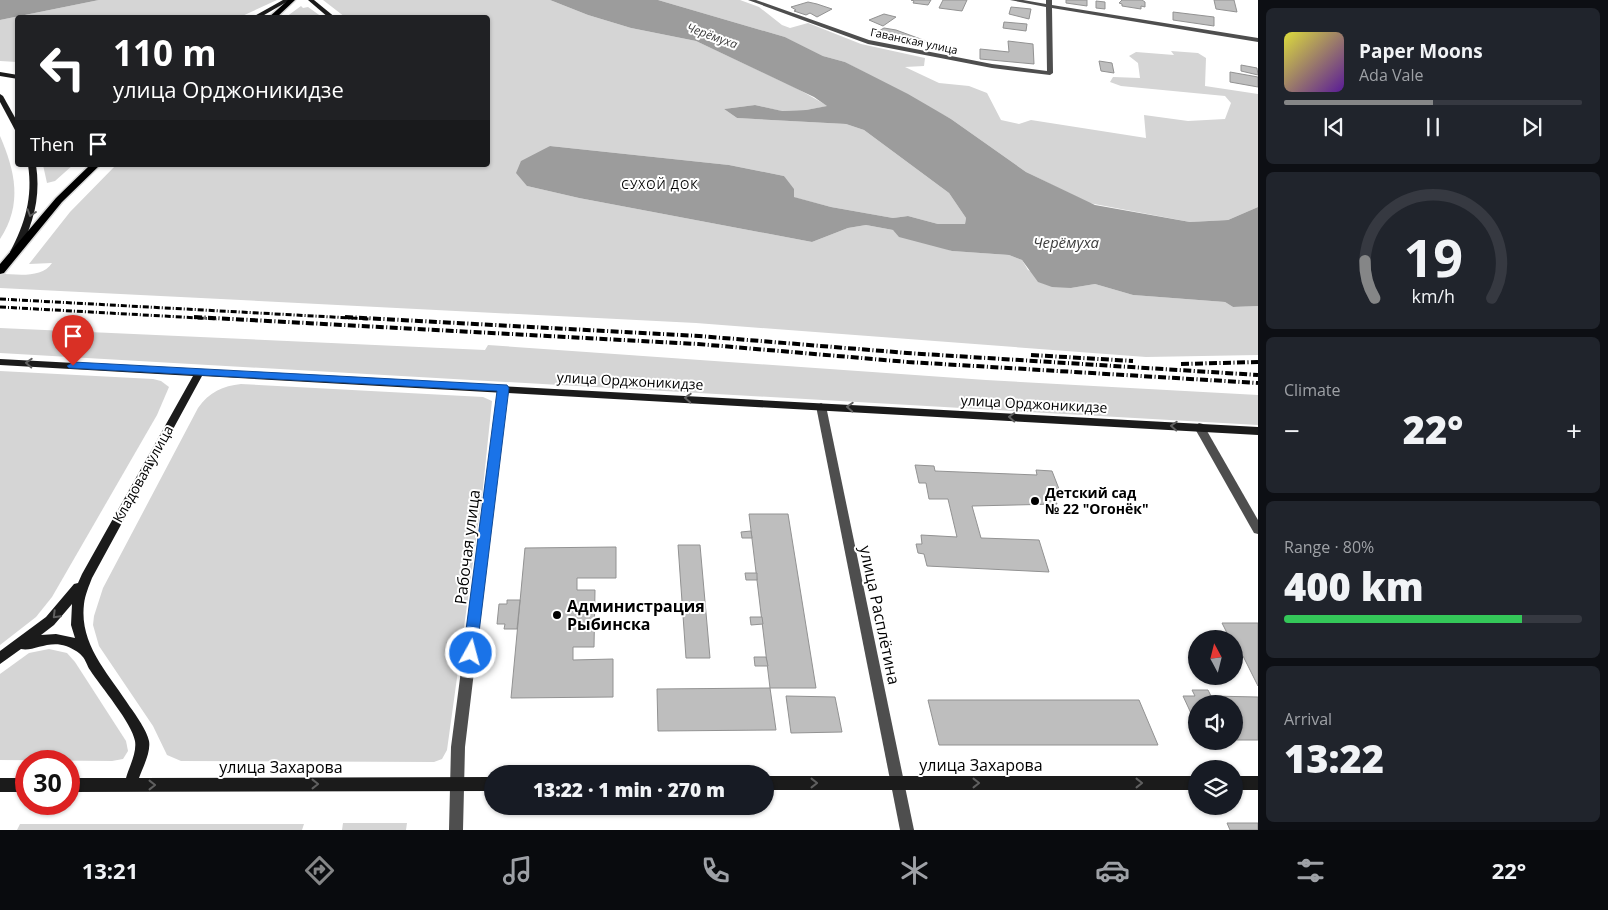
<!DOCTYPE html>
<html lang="en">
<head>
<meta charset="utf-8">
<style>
	body { margin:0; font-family:"Open Sans",sans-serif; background:#20242c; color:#f1f3f6; height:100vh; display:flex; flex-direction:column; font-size:19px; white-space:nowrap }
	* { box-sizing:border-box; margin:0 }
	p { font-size:16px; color:#9ea1a6 }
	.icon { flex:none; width:28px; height:28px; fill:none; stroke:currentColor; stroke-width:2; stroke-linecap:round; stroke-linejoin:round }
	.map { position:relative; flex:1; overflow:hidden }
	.details { display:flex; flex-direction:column; gap:8px; padding:8px; background:#0d0f14; width:350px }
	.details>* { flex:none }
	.hud { position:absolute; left:15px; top:15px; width:475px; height:152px; border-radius:5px; box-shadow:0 1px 4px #0004; background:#202124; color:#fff; overflow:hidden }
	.needle { width:32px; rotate:353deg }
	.controls { position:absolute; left:1188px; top:630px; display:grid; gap:10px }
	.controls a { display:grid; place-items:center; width:55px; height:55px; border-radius:50%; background:#171b24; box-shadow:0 1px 4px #0004; font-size:25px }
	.speed { position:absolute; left:15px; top:750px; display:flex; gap:10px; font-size:25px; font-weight:700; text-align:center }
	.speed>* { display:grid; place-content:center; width:65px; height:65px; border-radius:50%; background:#171b24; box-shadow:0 1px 4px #0004; line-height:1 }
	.speed .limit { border:8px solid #d22; background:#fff; color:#111 }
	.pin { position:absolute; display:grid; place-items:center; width:42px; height:42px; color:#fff; margin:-51px -21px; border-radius:50% 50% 50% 0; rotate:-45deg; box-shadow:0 0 5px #0007 }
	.pin .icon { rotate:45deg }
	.me { position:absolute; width:55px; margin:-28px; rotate:7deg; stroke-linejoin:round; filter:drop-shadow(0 0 4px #0008) }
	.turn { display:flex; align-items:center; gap:18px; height:105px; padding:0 15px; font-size:22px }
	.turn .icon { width:65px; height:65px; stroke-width:2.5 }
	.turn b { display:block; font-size:35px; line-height:42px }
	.then { display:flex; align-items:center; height:48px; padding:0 15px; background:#0003; gap:10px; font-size:19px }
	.big { font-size:38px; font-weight:800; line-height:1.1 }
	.details .tile { flex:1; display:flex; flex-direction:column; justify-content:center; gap:8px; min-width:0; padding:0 18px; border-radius:8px; background:#20242c }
	.details .dial { align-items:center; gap:0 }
	.dial svg { height:130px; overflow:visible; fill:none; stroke:#363941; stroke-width:7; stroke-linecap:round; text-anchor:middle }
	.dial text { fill:#f1f3f6; stroke:none }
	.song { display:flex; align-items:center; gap:15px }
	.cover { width:60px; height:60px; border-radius:8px; background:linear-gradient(135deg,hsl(60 70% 55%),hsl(270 70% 35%)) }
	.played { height:5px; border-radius:2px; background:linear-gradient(90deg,#858687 50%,#363941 50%) }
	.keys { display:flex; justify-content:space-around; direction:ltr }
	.heat { display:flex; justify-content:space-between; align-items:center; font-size:28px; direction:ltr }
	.charge { height:8px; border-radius:4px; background:linear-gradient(90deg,#34c759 80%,#363941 0) }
	.trip { position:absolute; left:484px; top:765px; width:290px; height:50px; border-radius:25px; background:#171b24; box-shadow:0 1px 4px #0004; font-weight:800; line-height:50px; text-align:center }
	.tabs { display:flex; height:80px; justify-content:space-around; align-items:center; background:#090b0e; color:#9ea1a6 }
	.tabs .icon { width:35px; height:35px }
	.tabs .selected { color:#858687 }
	.tabs b { font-size:22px; color:#f1f3f6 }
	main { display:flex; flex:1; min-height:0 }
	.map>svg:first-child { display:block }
	.green { fill:#d5d5d5 }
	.water { fill:#9c9c9c }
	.building { fill:#bebebe; stroke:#929292 }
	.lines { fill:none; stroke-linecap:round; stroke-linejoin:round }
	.primary-casing { stroke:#dbdbdb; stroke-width:3 }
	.street { fill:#4e4e4e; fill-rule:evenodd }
	.secondary { fill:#1b1b1b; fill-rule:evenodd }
	.primary { fill:#000; fill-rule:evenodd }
	.rail-far1 { stroke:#000; stroke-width:3; stroke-dasharray:6 2 1 2; stroke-linecap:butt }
	.rail { stroke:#000; stroke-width:4; stroke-dasharray:8 2.5 1 2.5; stroke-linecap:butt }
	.oneway { stroke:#5f5f5f }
	.route { fill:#1a73e8; stroke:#114b97 }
	.poi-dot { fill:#000; stroke:#fff; stroke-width:2 }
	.labels { text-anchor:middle; stroke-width:4; stroke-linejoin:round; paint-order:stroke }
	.far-street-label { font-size:11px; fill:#000; stroke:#fff }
	.far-water-label { font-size:12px; font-style:italic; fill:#3d3d3d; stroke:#fff }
	.far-neighbourhood-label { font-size:12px; letter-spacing:1px; fill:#000; stroke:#fff }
	.street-label { font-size:14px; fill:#000; stroke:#fff }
	.poi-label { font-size:14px; font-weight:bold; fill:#000; stroke:#fff; text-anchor:start }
	.water-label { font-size:15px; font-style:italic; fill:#3d3d3d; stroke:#fff }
	.near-street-label { font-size:16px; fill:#000; stroke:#fff }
	.near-poi-label { font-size:16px; font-weight:bold; fill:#000; stroke:#fff; text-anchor:start }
</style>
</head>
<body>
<main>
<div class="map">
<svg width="1258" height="830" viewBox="0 0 1258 830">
	<rect width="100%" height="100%" fill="#fff"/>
	<g class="green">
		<polygon points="99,0 277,0 240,17 18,18 17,62 0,61 0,20"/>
		<path d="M323,0H550L588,15L631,28L696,41L798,89L828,106L806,110L781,111L755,105L724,109L737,118L846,124L864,130L949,193L966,218L965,224H938L908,216L893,218L831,207L793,197L784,176L729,165L550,146L527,186L579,198L812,242L848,228L866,225L893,230L952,251L1009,255L1022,260L1028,270L1071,288L1095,284L1133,295L1225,302L1233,307L1258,306V355L1146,357L696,323L0,288V274C16,274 42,279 52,263L29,264L70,212L116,165H488V18L345,17Z"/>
		<polygon points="658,0 740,0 759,7 782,25 790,28 808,23 861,44 925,58 924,66 905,67 939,83 969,86 987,93 1001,120 1019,124 1031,120 1146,138 1144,115 1188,121 1225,119 1231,103 1225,96 1121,86 1110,82 1113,77 1140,78 1138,63 1129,56 1136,52 1174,55 1171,51 1198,53 1206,58 1205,86 1258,94 1258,207 1228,220 1190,222 1089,203 1026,172 951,119 845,62 823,56 785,37"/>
		<polygon points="301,6 303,8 308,7 322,17 286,17"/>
		<path d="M0,136C15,171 23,204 0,239Z"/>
		<polygon points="43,165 73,165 55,181 47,183"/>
		<polygon points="0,328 485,350 488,345 986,380 1258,395 1258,425 0,353"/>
		<polygon points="0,371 153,379 161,381 169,387 157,415 52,597 36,617 0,645"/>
		<path d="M241,384L483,397L492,401L482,497L447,750L442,759L434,762L181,761L167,755L153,726L99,646L93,625L94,616L103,588L198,408C209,392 223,386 241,384Z"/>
		<polygon points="49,649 67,653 75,662 126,741 128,751 123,759 112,761 0,760 0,674 29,653"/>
		<polygon points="343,823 407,823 406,830 342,830"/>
		<polygon points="20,824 304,824 302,830 17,830"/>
	</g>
	<g class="water">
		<polygon points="0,0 99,0 0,20"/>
		<polygon points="550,0 658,0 785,37 823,56 845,62 908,94 951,119 1026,172 1095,205 1190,222 1228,220 1258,207 1258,306 1233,307 1225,302 1133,295 1095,284 1071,288 1052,287 1038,282 1022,260 1009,255 952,251 899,237 893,230 866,225 848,228 812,242 579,198 527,186 516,173 521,161 550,146 729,165 784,176 794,189 794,197 831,207 893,218 908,216 938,224 965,224 966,218 949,193 864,130 846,124 737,118 724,109 755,105 782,111 806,110 827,106 814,97 696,41 631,28 588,15"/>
	</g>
	<g class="building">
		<polygon points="911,0 931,0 928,5 913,3 914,1"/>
		<polygon points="943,0 967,0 962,11 939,8"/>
		<polygon points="1066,0 1087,0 1087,6 1066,3"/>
		<polygon points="1142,0 1145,2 1145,7 1141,6 1141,9 1122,6 1122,4 1119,3 1122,0"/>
		<polygon points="1214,0 1234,0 1237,12 1216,9"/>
		<polygon points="1096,1 1105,2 1105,9 1096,8"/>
		<polygon points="808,2 817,4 832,9 817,17 810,13 806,15 794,11 796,10 791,7"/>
		<polygon points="1011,7 1031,9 1029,19 1009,14"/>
		<polygon points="1173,12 1214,17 1214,26 1173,20"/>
		<polygon points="884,14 896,17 883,26 869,20"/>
		<polygon points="1004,22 1027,24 1026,31 1003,28"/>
		<polygon points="884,28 896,30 926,41 918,47 875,33"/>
		<polygon points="1008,41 1033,44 1034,64 980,59 980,49 1009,52"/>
		<polygon points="1099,61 1112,63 1114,73 1101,71"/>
		<polygon points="1241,65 1257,68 1258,75 1241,71"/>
		<polygon points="1230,72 1258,77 1258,87 1230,82"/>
		<polygon points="915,465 934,466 935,471 1037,475 1036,470 1052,471 1059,489 1052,489 1057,504 972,506 981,538 1039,540 1049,572 927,566 924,554 918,553 916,544 922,544 921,535 957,537 948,499 929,499 926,483 919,483"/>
		<polygon points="749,514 788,514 816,688 770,688"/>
		<polygon points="751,531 752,538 742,538 741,532"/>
		<polygon points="678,545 700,545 710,658 686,658"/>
		<polygon points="616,547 616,578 577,578 577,590 595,590 594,647 573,647 573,660 613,659 613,697 511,698 525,548"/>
		<polygon points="745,573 757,573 757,580 746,580"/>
		<polygon points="507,600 520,600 517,629 504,629 505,624 497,624 499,604 507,604"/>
		<polygon points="750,617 762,617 763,624 751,625"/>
		<polygon points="1222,623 1258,623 1258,686 1243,656 1239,656 1234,645 1234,639 1230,639"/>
		<polygon points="754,657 766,657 768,666 755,666"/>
		<polygon points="770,688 776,730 658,731 657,689"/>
		<polygon points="1192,690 1208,690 1211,696 1258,697 1258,740 1234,740 1234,704 1196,704 1196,724 1183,696 1195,696"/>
		<polygon points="786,696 835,697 842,732 791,733"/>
		<polygon points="928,700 1139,700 1158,745 939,745"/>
		<polygon points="1227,823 1258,823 1258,830 1230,830"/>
	</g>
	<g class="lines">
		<g class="primary-casing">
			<g id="primary">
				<polygon points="288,0 295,0 276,18 268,18"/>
				<polygon points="90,165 100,165 62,202 4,273 0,274 0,264 56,198"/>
			</g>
		</g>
		<g class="street">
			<polygon points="748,0 756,0 869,40 992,64 1047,71 1046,7 1010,0 1023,0 1046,4 1046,0 1052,0 1052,5 1258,38 1258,42 1052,8 1053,73 1050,75 992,68 868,44"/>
			<polygon points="503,385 508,388 465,747 463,830 449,830 451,747 498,388"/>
			<polygon points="821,403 826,406 914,830 900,830 816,406"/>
			<polygon points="1199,423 1203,424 1258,520 1258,534 1254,533 1194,427"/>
		</g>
		<g class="secondary">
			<polygon points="283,0 290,0 259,18 251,18"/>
			<polygon points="308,0 314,0 336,18 329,18"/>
			<polygon points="0,72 18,75 18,79 0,76"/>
			<polygon points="0,94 3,96 18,123 18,132 15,130 0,102"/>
			<path d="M28,165H36C40,191 36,214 25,239C22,245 20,252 14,254L10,252C25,224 33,197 28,165Z"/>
			<path d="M0,359L1258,427V435L202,376L92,578C89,586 85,595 84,604C79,645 109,674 130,707C136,715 147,731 149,741C151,752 143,767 139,778L492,777V791L69,792V778H126C129,767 137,753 135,741C132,723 101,687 90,670C87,666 86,660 82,656C79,652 71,648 66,646C48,640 33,652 21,649L0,664V651L46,617L74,584L78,583L82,574L193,376L0,365ZM72,604L71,625L75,638L56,634L41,635L54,625Z"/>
			<rect x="765" y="776" width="431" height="14"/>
			<rect x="1234" y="776" width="24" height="14"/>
			<rect x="0" y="778" width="26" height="14"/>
		</g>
		<use href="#primary" class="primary"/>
		<g class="rail-far1">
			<polyline points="0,299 369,319"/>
			<polyline points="0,307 217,319"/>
		</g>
		<g class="rail">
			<polyline points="194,317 698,344 908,362 1258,383"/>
			<polyline points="345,317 699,336 907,353 1258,375"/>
			<polyline points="1031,355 1133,361"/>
			<polyline points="1181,364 1258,362"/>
		</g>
	</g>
	<defs><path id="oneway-chevron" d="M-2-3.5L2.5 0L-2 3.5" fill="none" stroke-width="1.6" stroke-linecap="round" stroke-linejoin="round" transform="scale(1.25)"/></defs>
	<g class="oneway">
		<use href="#oneway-chevron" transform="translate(31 213) rotate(108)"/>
		<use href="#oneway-chevron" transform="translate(29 363) rotate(-177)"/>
		<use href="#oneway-chevron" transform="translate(688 398) rotate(-177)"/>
		<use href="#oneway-chevron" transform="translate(850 407) rotate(-177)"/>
		<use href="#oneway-chevron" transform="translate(1012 417) rotate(-177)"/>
		<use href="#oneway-chevron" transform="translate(1174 426) rotate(-177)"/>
		<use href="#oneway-chevron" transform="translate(56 615) rotate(135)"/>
		<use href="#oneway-chevron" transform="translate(814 783)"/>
		<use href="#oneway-chevron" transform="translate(976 783)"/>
		<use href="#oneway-chevron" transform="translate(1139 783)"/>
		<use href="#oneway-chevron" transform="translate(315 784)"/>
		<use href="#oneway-chevron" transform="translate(152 785)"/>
	</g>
	<polygon class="route" points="73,362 507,385 509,388 476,657 471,659 466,657 463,653 497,391 69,368 67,366"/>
	<g class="poi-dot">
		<circle cx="1035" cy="501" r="5"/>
		<circle cx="557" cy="615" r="5"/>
	</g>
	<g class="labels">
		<g class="far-street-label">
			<text transform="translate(914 41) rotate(12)" y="4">Гаванская улица</text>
		</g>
		<g class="far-water-label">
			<text transform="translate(712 36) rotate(20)" y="4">Черёмуха</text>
		</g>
		<g class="far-neighbourhood-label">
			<text x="660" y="189">СУХОЙ ДОК</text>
		</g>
		<g class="street-label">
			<text transform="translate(630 381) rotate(3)" y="5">улица Орджоникидзе</text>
			<text transform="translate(1034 404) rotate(3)" y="5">улица Орджоникидзе</text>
			<text transform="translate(143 474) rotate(-61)" y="5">Кладовая улица</text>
		</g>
		<g class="poi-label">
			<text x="1045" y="498">Детский сад<tspan x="1045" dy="16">№ 22 "Огонёк"</tspan></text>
		</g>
		<g class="water-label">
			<text x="1066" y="248">Черёмуха</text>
		</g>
		<g class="near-street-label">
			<text transform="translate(467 547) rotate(-83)" y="6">Рабочая улица</text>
			<text transform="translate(880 615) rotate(78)" y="6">улица Расплётина</text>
			<text x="981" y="771">улица Захарова</text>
			<text x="281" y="773">улица Захарова</text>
		</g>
		<g class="near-poi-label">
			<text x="567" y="612">Администрация<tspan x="567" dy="18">Рыбинска</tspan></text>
		</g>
	</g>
</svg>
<div class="controls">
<a><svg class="needle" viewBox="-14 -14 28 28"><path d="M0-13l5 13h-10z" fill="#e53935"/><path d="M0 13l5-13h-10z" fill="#9ea1a6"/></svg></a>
<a><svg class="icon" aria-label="sound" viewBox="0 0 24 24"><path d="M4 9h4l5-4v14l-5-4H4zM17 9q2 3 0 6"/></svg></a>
<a><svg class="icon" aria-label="layers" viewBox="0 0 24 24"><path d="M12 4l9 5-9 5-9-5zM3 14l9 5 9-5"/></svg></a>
</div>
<div class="speed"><div class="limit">30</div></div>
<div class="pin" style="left:73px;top:366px;background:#d93025"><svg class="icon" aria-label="arrive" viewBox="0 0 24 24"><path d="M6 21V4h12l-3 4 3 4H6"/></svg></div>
<svg class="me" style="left:471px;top:653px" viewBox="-20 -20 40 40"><circle r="17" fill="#1a73e8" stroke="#fff" stroke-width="3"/><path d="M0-11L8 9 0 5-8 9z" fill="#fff"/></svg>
<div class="trip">13:22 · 1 min · 270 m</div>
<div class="hud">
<div class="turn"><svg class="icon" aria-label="left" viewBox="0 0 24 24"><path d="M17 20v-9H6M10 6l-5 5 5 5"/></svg><div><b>110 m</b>улица Орджоникидзе</div></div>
<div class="then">Then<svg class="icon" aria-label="arrive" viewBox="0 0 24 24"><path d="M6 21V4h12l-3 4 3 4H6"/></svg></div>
</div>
</div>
<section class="details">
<div class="tile">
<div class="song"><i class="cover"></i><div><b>Paper Moons</b><p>Ada Vale</p></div></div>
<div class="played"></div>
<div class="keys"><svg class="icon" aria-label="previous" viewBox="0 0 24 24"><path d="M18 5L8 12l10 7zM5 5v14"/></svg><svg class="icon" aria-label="pause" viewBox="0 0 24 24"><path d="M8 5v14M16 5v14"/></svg><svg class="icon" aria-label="next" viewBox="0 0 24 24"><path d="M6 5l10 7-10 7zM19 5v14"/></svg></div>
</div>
<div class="tile dial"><svg viewBox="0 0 100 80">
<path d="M14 69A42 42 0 1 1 86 69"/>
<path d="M14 69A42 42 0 0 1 8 46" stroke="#858687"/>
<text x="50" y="56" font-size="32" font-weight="700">19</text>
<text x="50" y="72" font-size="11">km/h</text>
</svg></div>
<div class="tile"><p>Climate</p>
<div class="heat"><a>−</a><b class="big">22°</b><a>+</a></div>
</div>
<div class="tile"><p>Range · 80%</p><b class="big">400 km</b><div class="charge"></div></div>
<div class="tile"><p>Arrival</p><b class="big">13:22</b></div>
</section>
</main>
<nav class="tabs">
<b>13:21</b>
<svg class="icon selected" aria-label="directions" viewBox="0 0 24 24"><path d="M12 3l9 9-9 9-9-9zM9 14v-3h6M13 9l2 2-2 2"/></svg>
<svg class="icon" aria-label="music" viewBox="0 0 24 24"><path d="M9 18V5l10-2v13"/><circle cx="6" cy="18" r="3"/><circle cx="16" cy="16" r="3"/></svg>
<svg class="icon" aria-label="phone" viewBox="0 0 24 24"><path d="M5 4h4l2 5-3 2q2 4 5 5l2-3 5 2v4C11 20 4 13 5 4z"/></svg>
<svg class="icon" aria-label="climate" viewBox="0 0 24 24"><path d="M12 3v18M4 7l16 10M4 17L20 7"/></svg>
<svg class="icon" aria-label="car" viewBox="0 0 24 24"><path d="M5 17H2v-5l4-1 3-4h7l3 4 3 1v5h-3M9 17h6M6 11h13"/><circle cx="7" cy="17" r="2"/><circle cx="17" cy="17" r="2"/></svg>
<svg class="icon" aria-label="filters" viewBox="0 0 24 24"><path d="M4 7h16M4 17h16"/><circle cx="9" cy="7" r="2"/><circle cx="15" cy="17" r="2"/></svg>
<b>22°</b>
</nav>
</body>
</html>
